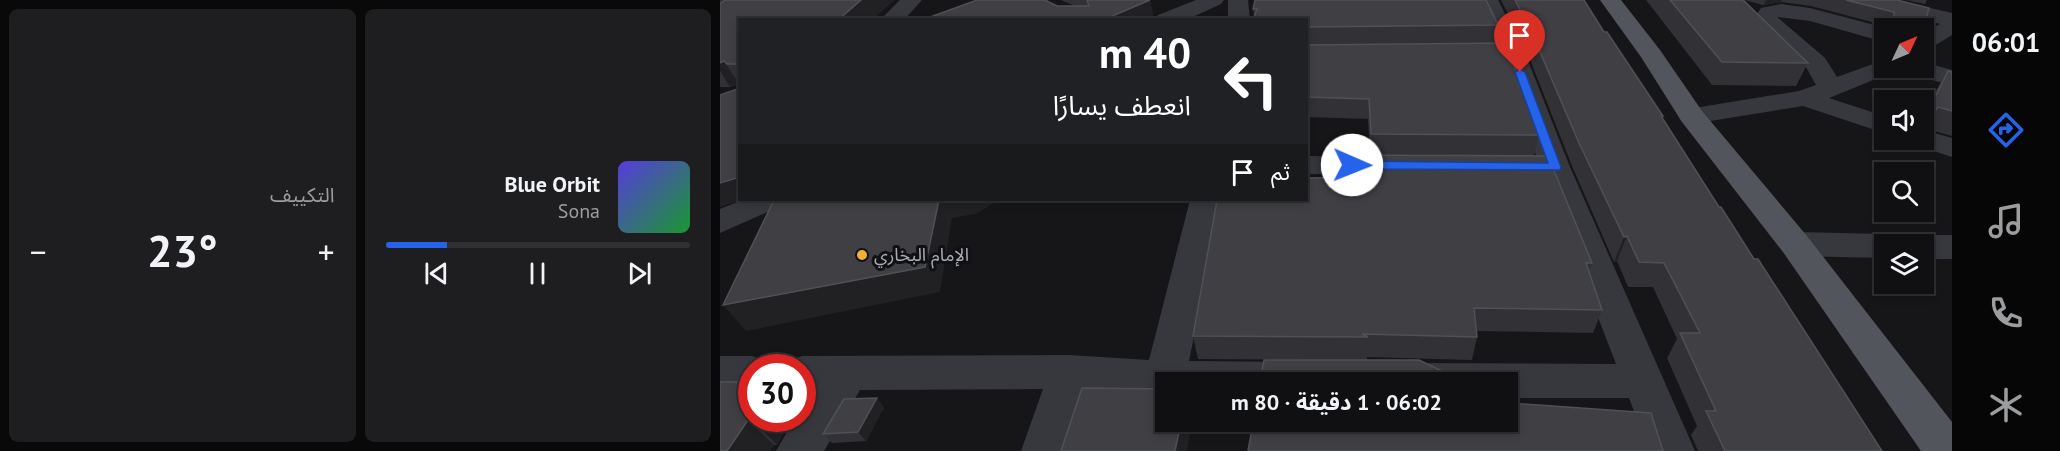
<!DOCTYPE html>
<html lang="ar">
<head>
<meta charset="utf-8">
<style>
	body { margin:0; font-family:"PT Sans","Noto Sans Arabic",sans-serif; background:#1e1e20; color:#f1f3f6; direction:rtl; height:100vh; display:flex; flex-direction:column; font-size:22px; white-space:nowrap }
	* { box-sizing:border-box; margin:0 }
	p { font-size:20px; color:#9c9d9f }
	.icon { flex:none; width:33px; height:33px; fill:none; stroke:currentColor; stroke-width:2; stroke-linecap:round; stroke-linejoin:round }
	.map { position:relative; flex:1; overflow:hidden; direction:ltr }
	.details { display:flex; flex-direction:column; gap:9px; padding:9px; background:#09090a; width:720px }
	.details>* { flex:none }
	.guide { position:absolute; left:18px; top:18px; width:570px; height:183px; border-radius:0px; box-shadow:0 3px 9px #0003,0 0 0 2px #303032; direction:rtl; background:#202124; color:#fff; overflow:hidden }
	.needle { width:39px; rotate:46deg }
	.controls { position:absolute; left:1154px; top:18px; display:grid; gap:12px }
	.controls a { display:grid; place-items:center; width:60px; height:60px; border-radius:0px; background:#101012; box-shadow:0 3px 9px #0003,0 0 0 2px #303032; font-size:30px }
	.speed { position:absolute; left:18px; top:354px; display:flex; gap:12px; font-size:30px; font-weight:700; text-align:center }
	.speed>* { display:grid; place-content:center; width:78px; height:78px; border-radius:50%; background:#101012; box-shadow:0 3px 9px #0003,0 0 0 2px #303032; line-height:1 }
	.speed .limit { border:9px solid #d22; background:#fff; color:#111 }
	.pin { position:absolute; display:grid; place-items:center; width:51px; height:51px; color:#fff; margin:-62px -26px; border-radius:50% 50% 50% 0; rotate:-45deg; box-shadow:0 0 6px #0007 }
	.pin .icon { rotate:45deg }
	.me { position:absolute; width:66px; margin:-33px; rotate:91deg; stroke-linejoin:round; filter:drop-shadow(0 0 4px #0008) }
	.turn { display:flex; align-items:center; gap:21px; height:126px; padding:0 18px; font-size:27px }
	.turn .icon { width:78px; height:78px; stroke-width:2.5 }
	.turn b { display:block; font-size:42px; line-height:51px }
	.then { display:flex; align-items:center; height:57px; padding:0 18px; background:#0003; gap:12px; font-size:22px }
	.big { font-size:45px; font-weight:700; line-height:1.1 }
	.details .tile { flex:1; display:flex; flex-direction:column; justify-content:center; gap:9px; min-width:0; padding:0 21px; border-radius:9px; background:#1e1e20 }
	.song { display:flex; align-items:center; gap:18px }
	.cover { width:72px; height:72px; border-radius:9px; background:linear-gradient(135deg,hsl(250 70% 55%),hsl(130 70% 35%)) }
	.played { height:6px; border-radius:3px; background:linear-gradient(90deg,#2563eb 20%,#303032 20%) }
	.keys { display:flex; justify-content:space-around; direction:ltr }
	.heat { display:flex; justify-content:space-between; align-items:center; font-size:33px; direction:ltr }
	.details .tiles { flex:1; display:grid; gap:9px; grid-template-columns:repeat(2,1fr) }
	.trip { position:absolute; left:435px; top:372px; width:363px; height:60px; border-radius:0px; background:#101012; box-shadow:0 3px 9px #0003,0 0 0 2px #303032; font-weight:700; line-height:60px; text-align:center; direction:rtl }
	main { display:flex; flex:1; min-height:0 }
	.tabs { display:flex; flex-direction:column; width:108px; justify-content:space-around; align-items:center; background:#060607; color:#9c9d9f }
	.tabs .icon { width:42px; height:42px }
	.tabs .on { color:#2563eb }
	.tabs b { font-size:27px; color:#f1f3f6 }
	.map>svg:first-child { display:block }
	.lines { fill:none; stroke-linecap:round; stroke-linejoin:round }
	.minor { fill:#37383d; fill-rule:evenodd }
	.major { fill:#53555c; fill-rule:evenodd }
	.wall { fill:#323236 }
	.shaded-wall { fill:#212124 }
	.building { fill:#3f3f44; stroke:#4f5156; stroke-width:1.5 }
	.route { fill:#2563eb; stroke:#184099; stroke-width:1.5 }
	.poi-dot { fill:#f2b134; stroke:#111113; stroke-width:2 }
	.labels { text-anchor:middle; stroke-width:6; stroke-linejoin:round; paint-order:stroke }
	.poi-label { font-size:18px; fill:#a8adb8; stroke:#111113; text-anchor:start }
</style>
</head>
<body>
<main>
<nav class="tabs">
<b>06:01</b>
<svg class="icon on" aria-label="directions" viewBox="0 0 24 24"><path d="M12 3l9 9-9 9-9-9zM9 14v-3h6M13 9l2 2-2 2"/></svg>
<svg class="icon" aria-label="music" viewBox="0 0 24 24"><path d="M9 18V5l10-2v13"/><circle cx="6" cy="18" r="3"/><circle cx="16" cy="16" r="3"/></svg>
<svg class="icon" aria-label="phone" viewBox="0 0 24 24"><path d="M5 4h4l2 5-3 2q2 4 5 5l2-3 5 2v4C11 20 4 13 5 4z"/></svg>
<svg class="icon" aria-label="climate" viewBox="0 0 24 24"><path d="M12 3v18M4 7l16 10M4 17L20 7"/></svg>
</nav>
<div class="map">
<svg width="1232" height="451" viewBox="0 0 1232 451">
	<rect width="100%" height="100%" fill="#161618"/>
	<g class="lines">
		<g class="minor">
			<polygon points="180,0 202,0 184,20 160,20"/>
			<polygon points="476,0 504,0 501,4 466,20 435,20 438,15"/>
			<polygon points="508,0 528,0 530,20 508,20"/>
			<polygon points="758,0 778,0 805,53 850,167 975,451 929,451 909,398 788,398 788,382 677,382 675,380 681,368 696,363 896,364 820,167 781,53"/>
			<polygon points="1140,0 1176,0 1232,13 1232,35 1211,48 1203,50 1203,33 1220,24 1143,4"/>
			<polygon points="1061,4 1090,8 1166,28 1164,28 1164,42 1090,21 1057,17 1105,58 1117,77 1164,60 1164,68 1176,68 1173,72 1109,98 1164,116 1164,133 1083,106 972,124 962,122 958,116 962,110 1079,91 1096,85 1086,67 1037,23 1035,17 1041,8"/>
			<polygon points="1203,62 1232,70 1232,86 1190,73 1187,68 1203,68"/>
			<polygon points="1203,130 1232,138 1232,157 1193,144 1190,140 1203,140"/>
			<polygon points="586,156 696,157 707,160 711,166 707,172 696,175 586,174"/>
			<polygon points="22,200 64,200 59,207 0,233 0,209"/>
			<polygon points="470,200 502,200 469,361 584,362 599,367 605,379 603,382 446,382 446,395 364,390 347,451 301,451 323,389 140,390 104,451 56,451 75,418 82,418 82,407 94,390 82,390 82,368 64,368 68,361 82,356 349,355 429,360"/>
			<polygon points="1075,232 1164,234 1176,238 1180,244 1164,244 1164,258 1075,256 1063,252 1058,244 1063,236"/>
			<polygon points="1203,235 1232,235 1232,259 1203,259 1203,244 1187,244 1191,239"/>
			<polygon points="0,356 32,356 46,361 50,368 32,368 32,390 0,390"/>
		</g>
		<polygon class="major" points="880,0 901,0 940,50 982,111 1087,236 1232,422 1232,451 1201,451 1063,252 962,122 921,57"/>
	</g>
	<g class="wall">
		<polygon points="0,0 174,0 152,20 20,20 20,84 10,87 0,87"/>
		<polygon points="341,0 430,0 433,16 425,20 202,20 337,6 355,6"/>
		<polygon points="781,0 864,0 884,32 943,116 943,118 999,207 1162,451 978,451 971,435 977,426 947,358 957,339 933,287 908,287 897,261 894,262 852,166 807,52"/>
		<polygon points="926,0 1177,0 1205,23 1202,28 1167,28 1167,26 1091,6 1061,2 1043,5 1024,0 1088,63 1076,86 992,85"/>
		<polygon points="1186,0 1207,0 1205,4"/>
		<polygon points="533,9 778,25 775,43 819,135 814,156 650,154 648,119 586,117 586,20 534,18"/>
		<polygon points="1228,71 1232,72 1232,136 1204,128 1203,129 1203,115 1215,92"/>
		<polygon points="652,155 872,263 869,272 882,310 873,333 756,331 757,337 752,360 647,357 647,360 478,359 473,336 651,177"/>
		<polygon points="32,382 32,418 72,418 57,445 54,445 50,451 0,451"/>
		<polygon points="164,407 146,441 112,443 103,434"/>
	</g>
	<g class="shaded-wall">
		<polygon points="141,0 174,0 152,20 118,20"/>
		<polygon points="430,0 433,16 425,20 383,20"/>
		<polygon points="1046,0 1062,0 1061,2 1043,5"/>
		<polygon points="4,61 19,84 10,87 0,71 0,63"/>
		<polygon points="20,177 20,200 22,200 0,207 0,183"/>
		<polygon points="219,200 279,200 256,214 232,218 220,292 26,331 3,305"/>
		<polygon points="907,236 897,261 894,262 904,237"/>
		<polygon points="157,398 164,407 146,441 138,432"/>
		<polygon points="33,418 72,418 57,445 32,420"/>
		<polygon points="28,420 54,445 50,451 7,451"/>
		<polygon points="461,422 472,422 467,451 455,451"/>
	</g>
	<g class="building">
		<polygon points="5,0 141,0 118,20 20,20 20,64 7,64 4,61 0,63 0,4"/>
		<polygon points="257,0 325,0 337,6 369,6 367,0 430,0 383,20 202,20"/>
		<polygon points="535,0 766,0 778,25 586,27 586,20 533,20 537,9 533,9"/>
		<polygon points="795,0 864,0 884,32 887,32 943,116 941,116 999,207 1001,207 1034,259 1038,259 1162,451 1005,451 986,411 996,411 960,333 980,333 944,263 919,262 907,236 904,237 859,143 811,31"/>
		<polygon points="950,0 1023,0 1088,63 1002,62"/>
		<polygon points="1126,0 1177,0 1209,8 1205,23 1197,28 1195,28 1174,23 1174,12"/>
		<polygon points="786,43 819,135 651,134 649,99 586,97 586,45"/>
		<polygon points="1228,71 1232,72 1232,111 1218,107 1215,111 1209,109"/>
		<polygon points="20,88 20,177 0,183 0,95"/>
		<polygon points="652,155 828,156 872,263 866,263 882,310 754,308 757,337 642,334 648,337 473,336 497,200 586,200 586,178 654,177"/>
		<polygon points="54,200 219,200 205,267 3,305"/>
		<polygon points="544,360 699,360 745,382 540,382"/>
		<polygon points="0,382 32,382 32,418 33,418 32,420 28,420 7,451 0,451"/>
		<polygon points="362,388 446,389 446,422 461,422 455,451 341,451"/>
		<polygon points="157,398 138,432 103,434 124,399"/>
		<polygon points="788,403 931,413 943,451 528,451 533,422 788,422"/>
	</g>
	<polygon class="route" points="800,69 805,72 841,167 840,170 632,169 626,165 632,161 828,163 795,72"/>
	<circle class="poi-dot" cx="142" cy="255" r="6"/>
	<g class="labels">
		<g class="poi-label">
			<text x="154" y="261">الإمام البخاري</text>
		</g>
	</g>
</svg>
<div class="controls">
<a><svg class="needle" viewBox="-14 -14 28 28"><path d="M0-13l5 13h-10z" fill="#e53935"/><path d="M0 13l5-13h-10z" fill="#9c9d9f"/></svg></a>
<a><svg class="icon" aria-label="sound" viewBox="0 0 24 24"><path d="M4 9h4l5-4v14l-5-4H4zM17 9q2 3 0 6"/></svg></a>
<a><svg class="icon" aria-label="search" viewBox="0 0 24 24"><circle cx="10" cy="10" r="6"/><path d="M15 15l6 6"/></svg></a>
<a><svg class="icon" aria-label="layers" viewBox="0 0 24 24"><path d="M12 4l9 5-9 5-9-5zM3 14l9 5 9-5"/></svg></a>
</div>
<div class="speed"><div class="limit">30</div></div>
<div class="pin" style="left:800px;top:72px;background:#d93025"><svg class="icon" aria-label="arrive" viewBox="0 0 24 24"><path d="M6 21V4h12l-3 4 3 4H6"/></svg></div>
<svg class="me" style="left:632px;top:165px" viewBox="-20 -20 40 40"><circle r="19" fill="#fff"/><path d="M0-13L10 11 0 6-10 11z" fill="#2563eb"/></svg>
<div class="trip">06:02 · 1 دقيقة · 80 m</div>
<div class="guide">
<div class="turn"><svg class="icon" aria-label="left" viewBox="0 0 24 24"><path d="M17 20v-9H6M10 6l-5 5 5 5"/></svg><div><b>40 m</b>انعطف يسارًا</div></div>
<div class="then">ثم<svg class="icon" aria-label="arrive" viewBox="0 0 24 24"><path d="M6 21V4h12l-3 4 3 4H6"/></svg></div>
</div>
</div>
<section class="details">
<div class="tiles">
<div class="tile">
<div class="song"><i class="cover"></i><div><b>Blue Orbit</b><p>Sona</p></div></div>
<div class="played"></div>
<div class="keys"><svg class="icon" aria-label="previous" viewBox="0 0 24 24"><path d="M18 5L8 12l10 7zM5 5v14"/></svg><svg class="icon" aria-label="pause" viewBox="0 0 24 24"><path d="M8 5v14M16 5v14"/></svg><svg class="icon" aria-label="next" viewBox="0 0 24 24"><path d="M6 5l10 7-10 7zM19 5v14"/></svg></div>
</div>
<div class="tile"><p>التكييف</p>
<div class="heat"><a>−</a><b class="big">23°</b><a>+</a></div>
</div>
</div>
</section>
</main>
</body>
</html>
